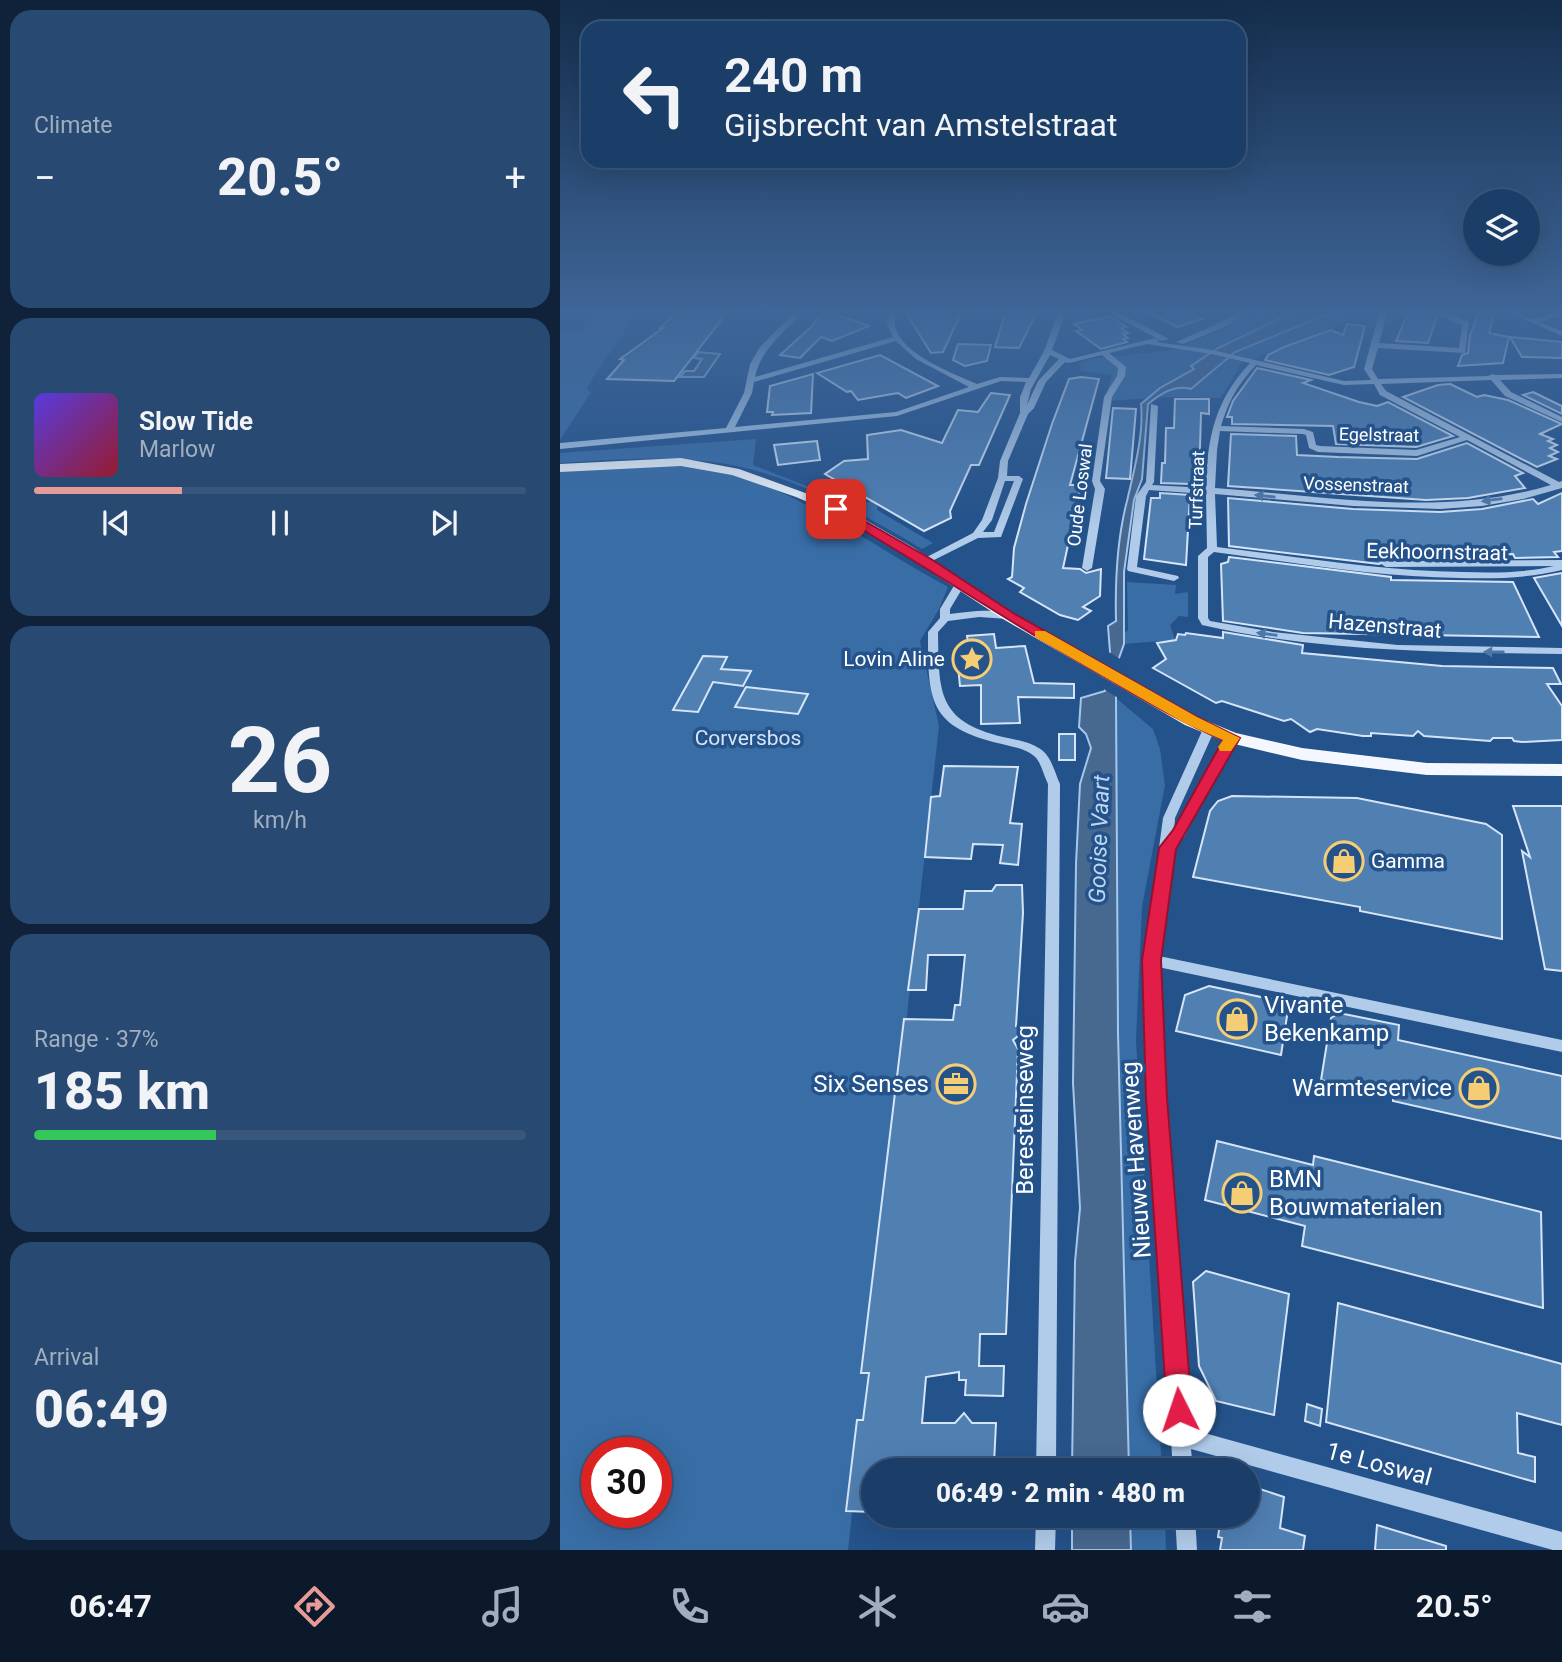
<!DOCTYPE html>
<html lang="en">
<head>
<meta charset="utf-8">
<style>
	body { margin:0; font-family:Roboto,sans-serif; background:#284971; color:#f1f3f6; height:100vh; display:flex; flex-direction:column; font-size:26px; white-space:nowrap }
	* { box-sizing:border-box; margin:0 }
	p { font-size:23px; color:#a0aec0 }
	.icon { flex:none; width:38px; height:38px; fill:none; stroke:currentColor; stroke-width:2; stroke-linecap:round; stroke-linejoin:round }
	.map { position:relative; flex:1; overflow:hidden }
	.sheet { display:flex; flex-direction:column; gap:10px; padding:10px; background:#0f2239; width:560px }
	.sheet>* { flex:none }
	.hud { position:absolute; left:21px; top:21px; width:665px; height:147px; border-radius:21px; box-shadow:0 7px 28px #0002,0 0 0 2px #39577c; background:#1b3e68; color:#f1f3f6; overflow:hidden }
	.controls { position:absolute; left:903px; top:189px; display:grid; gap:14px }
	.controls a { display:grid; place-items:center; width:77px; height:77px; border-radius:50%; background:#1b3e68; box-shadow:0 7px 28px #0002,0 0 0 2px #39577c; font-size:35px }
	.speed { position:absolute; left:21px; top:1437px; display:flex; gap:14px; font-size:35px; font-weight:700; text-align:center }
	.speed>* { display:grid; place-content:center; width:91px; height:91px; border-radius:50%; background:#1b3e68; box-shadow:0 7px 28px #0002,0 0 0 2px #39577c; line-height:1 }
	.speed .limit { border:10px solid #d22; background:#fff; color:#111 }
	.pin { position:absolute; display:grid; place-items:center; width:60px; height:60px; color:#fff; margin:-30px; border-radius:14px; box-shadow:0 4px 10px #0006 }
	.me { position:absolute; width:77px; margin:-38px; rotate:356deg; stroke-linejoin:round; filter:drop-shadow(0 0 5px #0008) }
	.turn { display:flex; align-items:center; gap:24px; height:147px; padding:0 28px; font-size:32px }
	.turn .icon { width:91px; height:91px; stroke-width:2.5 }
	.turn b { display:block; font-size:49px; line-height:60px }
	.big { font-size:52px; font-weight:800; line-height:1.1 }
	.sheet .widget { flex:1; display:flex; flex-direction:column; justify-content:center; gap:10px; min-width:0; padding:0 24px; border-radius:21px; background:#284971 }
	.sheet .dial { align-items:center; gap:0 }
	.dial b { font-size:91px; line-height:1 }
	.song { display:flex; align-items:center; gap:21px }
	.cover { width:84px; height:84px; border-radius:10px; background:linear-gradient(135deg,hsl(250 70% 55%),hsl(350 70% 35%)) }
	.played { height:7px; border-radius:4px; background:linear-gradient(90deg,#e69b98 30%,#39577c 30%) }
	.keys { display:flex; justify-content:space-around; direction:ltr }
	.heat { display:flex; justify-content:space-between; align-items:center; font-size:38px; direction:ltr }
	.charge { height:10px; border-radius:5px; background:linear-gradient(90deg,#34c759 37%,#39577c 0) }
	.trip { position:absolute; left:301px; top:1458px; width:399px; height:70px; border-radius:35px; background:#1b3e68; box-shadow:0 7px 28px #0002,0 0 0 2px #39577c; font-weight:800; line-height:70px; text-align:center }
	.tab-bar { display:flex; height:112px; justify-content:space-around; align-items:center; background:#0b192a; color:#a0aec0 }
	.tab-bar .icon { width:49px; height:49px }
	.tab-bar .current { color:#e69b98 }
	.tab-bar b { font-size:32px; color:#f1f3f6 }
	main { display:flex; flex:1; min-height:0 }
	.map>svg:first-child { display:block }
	.green { fill:#386da6; fill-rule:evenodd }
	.water { fill:#47688f; stroke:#a5c7eb; stroke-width:2 }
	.pier { fill:#24528a }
	.building { fill:#507fb2; stroke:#d5e5f7; stroke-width:2 }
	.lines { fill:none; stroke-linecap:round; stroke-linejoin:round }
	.minor { fill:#b1ccea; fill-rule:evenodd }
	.major { fill:#f4f8fe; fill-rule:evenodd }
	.oneway { fill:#4e77a7 }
	.route { fill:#e11d48; stroke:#92132f; stroke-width:2 }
	.slow { fill:#f59e0b }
	.labels { text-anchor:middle; stroke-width:7; stroke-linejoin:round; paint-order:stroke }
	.far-street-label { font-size:18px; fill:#fff; stroke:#24528a }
	.street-label { font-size:21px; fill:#fff; stroke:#24528a }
	.poi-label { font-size:21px; fill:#fff; stroke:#24528a; text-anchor:end }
	.park-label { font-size:21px; fill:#d5e5f7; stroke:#24528a }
	.water-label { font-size:23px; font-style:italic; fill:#bdd6f1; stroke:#24528a }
	.near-poi-label { font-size:24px; fill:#fff; stroke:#24528a; text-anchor:start }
	.near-street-label { font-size:24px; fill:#fff; stroke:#24528a }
</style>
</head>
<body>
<main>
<section class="sheet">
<div class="widget"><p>Climate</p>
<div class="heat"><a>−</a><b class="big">20.5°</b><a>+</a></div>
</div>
<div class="widget">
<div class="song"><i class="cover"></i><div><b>Slow Tide</b><p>Marlow</p></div></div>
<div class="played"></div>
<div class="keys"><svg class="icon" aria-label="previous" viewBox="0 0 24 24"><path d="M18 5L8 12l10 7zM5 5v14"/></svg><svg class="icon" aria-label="pause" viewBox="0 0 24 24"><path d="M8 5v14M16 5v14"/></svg><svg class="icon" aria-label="next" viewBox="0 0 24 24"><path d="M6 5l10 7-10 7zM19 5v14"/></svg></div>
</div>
<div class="widget dial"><b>26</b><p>km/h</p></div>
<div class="widget"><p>Range · 37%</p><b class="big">185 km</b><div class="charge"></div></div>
<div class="widget"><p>Arrival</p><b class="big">06:49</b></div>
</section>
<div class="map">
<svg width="1002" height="1550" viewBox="0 0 1002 1550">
	<rect width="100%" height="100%" fill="#24528a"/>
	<g class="green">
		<polygon points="35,310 79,310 30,382 27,390 31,392 0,440 0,330 22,330"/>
		<polygon points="694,310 806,310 758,334 681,364 661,398 609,397 544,401 552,375 521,371 519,363 531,359 613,350 666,328"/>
		<path d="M196,439L193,465L297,506L318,498L317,510L373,543L362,549C302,513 231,474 161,463C108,455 53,459 0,463V453Z"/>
		<path d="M92,464C125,466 159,467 191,480C261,506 323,552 388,587L379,609L360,641L379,726L288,1550H0V471ZM37,1452H96V1512H37Z"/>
		<polygon points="567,582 616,585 615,594 628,592 628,617 619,616 610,625 615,640 564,644 564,634 568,630"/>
		<polygon points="556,698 593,729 600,749 605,785 582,907 576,1041 602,1470 569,1470 558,1032"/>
		<polygon points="570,1516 605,1516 606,1550 571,1550"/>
	</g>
	<g class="water">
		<path d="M738,310H778L675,352L631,389C615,384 600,394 588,404L582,479L574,500L564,572V644L559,658L556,698L558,1033L569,1470H512L515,1262L520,1208L513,1083L516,864L520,784L531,748L526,734L519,727L521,698L545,691L550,652L548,626L556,621C555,581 557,539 567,501C574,470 584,435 581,404L600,388L634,369L631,366L658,348Z"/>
		<polygon points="138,352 160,354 144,377 120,377 125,371 134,371 142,359 134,358"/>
		<polygon points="512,1516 570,1516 571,1550 512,1550"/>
	</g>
	<polygon class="pier" points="547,651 562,660 560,699 542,688"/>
	<g class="building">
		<polygon points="119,310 169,310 114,381 47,379 64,360 60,359 103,328 100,328"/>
		<polygon points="263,310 309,326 272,341 261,337 240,358 220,355 251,327"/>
		<polygon points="344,310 397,310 396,313 401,313 383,352 371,353"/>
		<polygon points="446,310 478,310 459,348 435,347"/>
		<polygon points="583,310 623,310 642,319 617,327"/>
		<polygon points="849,310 866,310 877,317 868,343 836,341"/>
		<polygon points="920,310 935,310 929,333 949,337 943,363 898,366 902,355 908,353 910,335"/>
		<polygon points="550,316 566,327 561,328 568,333 563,334 568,338 563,339 567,342 541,349 516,331 522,330 514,324"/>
		<polygon points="787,324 805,326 794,367 769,375 705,360 708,355 724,347 771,330 783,335"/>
		<polygon points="950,337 1002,342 1002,358 962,357"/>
		<polygon points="398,344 431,345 427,361 405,366 393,360"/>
		<polygon points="320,355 378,386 346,398 338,393 298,400 291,391 287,392 257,373"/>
		<polygon points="697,368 751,380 743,383 799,402 817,406 828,402 893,436 856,447 776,444 773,426 672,424 672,417 667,417 673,401"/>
		<polygon points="253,374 251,413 212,415 213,412 207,412 210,386"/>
		<polygon points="521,377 539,379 510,485 521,485 503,568 520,569 526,573 541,569 540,596 523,607 531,611 518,620 500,615 460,592 464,588 448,579 452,577 454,548 466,504 492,424 509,379"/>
		<polygon points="890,384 917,397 924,395 948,400 1002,424 980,434 993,439 988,441 997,445 990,448 998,452 989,456 997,459 977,467 843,397 878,385"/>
		<polygon points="973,392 1002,406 1002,414 963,395"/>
		<polygon points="431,393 450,395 419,465 411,465 390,511 391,518 364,531 265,474 284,461 308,459 307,435 341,430 382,443 398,410 418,412"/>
		<polygon points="615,399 649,399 649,414 641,413 639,481 630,482 630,484 601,483 602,463 605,463 606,428 614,428"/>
		<polygon points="553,408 576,409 570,479 546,478"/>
		<polygon points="671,434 736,436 737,455 778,457 857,459 907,443 963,473 955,476 965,488 908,498 866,500 668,486"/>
		<polygon points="257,441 260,460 218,465 214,445"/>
		<polygon points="600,493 630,495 626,565 584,559 591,498 600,498"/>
		<polygon points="1002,493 1002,551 994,552 998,557 955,558 953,554 831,558 819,564 669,546 668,498 793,509 880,512 922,509 973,499 978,504"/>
		<polygon points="669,557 831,577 831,580 953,582 979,637 743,633 663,621 661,564 668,562"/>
		<polygon points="1002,573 1002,626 974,578"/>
		<polygon points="663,632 743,645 742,653 882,666 993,668 1001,684 987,684 1002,706 1002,740 962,742 954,741 952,738 933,738 930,741 864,736 858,731 853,736 811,733 811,736 803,736 757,729 750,732 731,719 724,721 662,701 656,703 593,668 606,659 597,643 616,640 618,634 625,635 626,633 663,638"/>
		<polygon points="434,634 436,648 465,646 474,683 514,684 514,698 458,697 460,723 421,724 421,685 400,686 397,656 410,655 407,636"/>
		<polygon points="143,656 167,657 161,669 191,671 183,686 153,682 138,712 113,710"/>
		<polygon points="186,687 222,691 248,694 238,714 175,707"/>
		<rect x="499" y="734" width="16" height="26"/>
		<polygon points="384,766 458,767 450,823 462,824 458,865 440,863 443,845 413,844 411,859 365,857 371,797 380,796"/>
		<polygon points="672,796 797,798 926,824 942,835 942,939 800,911 800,907 633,877 650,811 658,801"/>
		<polygon points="953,806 1002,806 1002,971 985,969 962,851 970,857"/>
		<polygon points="436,885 462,885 463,913 456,1026 469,1027 453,1040 458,1049 446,1334 420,1334 419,1366 444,1366 443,1396 405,1395 406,1380 399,1380 399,1372 366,1377 362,1423 395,1423 404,1413 412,1423 436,1423 434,1464 410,1464 407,1467 355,1463 354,1468 313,1470 313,1512 286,1511 297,1420 303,1420 309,1373 301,1373 344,1019 393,1020 395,1005 400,1005 405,955 368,955 366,990 348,990 359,909 403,909 405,891 432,891"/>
		<polygon points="649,986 729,1003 721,1055 616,1031 625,995"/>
		<polygon points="779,1013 839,1025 838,1040 1002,1076 1002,1139 833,1101 833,1097 761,1080 771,1018"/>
		<polygon points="657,1141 753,1165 754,1156 981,1212 983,1308 742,1246 745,1226 645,1200"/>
		<polygon points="646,1271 729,1294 714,1415 656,1401 639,1366 633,1282"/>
		<polygon points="778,1303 1002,1364 1002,1425 957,1413 958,1453 975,1457 975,1482 766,1422"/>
		<polygon points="747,1404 762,1409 760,1426 745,1421"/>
		<polygon points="688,1485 724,1497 720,1528 745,1536 743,1550 660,1550 662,1538 658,1537 661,1516 688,1516"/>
		<polygon points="817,1525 886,1546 886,1550 815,1550"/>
	</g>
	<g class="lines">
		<g class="minor">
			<path d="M237,310H245C226,331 201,348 195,377L333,337L327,323L329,310H337C335,316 334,321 335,327C343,355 392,373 417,384L440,377L469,378L484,351L498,313L504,310H515L505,314L492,350L510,359L595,338L599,340L597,342L652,350L784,381L811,380L804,369L820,310H828L819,343L899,348L902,325L868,310H878L909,322L905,353L818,348L812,369L818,379L928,376L932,374L936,375L1002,374V378L940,380L951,392L1002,417V422L945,396L931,380L821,384L826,391L999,482L1002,481V488L963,499L922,506L880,509L793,506L655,494L657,547C740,557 818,571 903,572C933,573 964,573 994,566L826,567L821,564L826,561L1002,560V570C969,578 935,579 900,578C817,577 736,563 654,552L648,557V618L650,621L713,632L838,645L1002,648V654C882,652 760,652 642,625L638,618V556L647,548L646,494L589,490L586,496L577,567L618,576L619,578L614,581L568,571L567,569L576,496L586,482L591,404L598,406L594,482L592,485L646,488C647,438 655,400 690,363L652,354L587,344L549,353L566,367L565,376L552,397L540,481L545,489L532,568L527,571L522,568L535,489L532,481L544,397L557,376L558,368L542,355L509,363L505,362L486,382L474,408L468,414L448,461L447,476H459L463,479L441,537L418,538L366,564L363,563V559L413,533L422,520L438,478L440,461L460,413V397L466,382L441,381L337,416L0,449V443L166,428L184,393L190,364L200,347ZM336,341L356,359L409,387L336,412L175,427L192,393L194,382ZM490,355L499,359L478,381L467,405L471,389ZM696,365L784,385L814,384L820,395L900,437L856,450L760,446L756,445L753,432L744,429L661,426C670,398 677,386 696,365ZM660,431L743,434L746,435L749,448L758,452L857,456L907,440L991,485C881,518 767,496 655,488L657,450ZM445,481H454L434,532H423L432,520Z"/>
			<polygon points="543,310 553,310 609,339 602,341"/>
			<polygon points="682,310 691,310 663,328 623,344 616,342 657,324"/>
			<polygon points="943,310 953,310 973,319 1002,311 1002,315 980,322 1002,331 1002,336"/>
			<path d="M400,581L405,584L390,609V614C407,612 439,607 453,616L448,619L419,617L388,621L378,632C379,692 377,721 443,737C456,740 472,742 483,751C492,759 495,773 500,784L496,1470H476L488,784C484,776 482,766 477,759C469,749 453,747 442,744C368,727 368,701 368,632L380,618V609L395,584Z"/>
			<polygon points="649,725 655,729 615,818 614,832 668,735 676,735 678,738 624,837 611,851 599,956 1002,1040 1002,1052 598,967 604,1098 630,1429 1002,1532 1002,1550 993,1550 631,1449 633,1470 613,1470 588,1098 584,960 603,818 643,729"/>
			<polygon points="476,1516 496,1516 495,1550 475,1550"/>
			<polygon points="615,1516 635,1516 637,1550 617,1550"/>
		</g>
		<polygon class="major" points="121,458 179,469 281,506 354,548 453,613 637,717 676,733 742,748 867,763 1002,764 1002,776 867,775 742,760 666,742 625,725 443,619 344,554 271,512 236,497 172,475 121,466 0,472 0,464"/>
	</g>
	<defs><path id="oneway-solid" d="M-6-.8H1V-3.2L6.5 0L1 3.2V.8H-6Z" transform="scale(1.75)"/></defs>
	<g class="oneway">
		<use href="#oneway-solid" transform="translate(705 496) rotate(-174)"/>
		<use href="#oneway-solid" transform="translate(932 500) rotate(173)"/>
		<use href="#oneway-solid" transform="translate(707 634) rotate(-172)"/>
		<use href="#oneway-solid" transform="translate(934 652) rotate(-180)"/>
	</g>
	<linearGradient id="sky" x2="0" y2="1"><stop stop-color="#142d4c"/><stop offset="0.59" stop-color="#3f6698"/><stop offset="1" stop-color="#3f6698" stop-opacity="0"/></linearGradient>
	<rect width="1002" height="527" fill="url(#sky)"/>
	<path class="route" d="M272,507H280L371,559L453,613L637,717L680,738L616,849L601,960L607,1098L632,1410L628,1419L619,1423L610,1419L607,1410L586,1098L582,960L599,848L613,830L663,740C620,722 581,698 541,675C450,623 363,564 272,512Z"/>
	<polygon class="slow" points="475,631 485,631 637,717 680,738 671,751 660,751 658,747 663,740 626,724 475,637"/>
	<defs>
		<g id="sight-ring" transform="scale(2.0125)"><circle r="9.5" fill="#24528a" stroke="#f4cd74" stroke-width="1.5"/><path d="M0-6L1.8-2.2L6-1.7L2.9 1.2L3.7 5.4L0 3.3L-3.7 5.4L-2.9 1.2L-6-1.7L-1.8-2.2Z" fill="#f4cd74"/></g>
		<g id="shop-ring" transform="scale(2.0125)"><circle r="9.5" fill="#24528a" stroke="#f4cd74" stroke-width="1.5"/><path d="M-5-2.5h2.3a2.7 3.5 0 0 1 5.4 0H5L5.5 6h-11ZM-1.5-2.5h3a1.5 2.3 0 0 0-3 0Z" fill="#f4cd74"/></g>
		<g id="office-ring" transform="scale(2.0125)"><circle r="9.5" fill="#24528a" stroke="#f4cd74" stroke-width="1.5"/><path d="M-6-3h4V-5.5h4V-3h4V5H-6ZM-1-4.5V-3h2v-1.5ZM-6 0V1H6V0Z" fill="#f4cd74"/></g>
	</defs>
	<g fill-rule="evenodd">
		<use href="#sight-ring" x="412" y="659"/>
		<use href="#shop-ring" x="784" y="861"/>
		<use href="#shop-ring" x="677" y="1019"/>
		<use href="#office-ring" x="396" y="1084"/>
		<use href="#shop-ring" x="919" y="1088"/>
		<use href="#shop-ring" x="682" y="1193"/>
	</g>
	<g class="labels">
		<g class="far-street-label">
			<text transform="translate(819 435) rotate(1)" y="6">Egelstraat</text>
			<text transform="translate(796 485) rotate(2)" y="6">Vossenstraat</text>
			<text transform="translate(637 490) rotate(-88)" y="6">Turfstraat</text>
			<text transform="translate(520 495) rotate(-83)" y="6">Oude Loswal</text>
		</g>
		<g class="street-label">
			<text transform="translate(877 552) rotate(1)" y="7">Eekhoornstraat</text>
			<text transform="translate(825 626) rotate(5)" y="7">Hazenstraat</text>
		</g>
		<g class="poi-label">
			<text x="385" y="666">Lovin Aline</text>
			<text x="811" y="868" text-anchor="start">Gamma</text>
		</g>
		<g class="park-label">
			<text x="188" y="745">Corversbos</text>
		</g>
		<g class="water-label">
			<text transform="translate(539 839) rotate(-88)" y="8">Gooise Vaart</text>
		</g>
		<g class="near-poi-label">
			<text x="704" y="1013">Vivante<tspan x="704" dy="28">Bekenkamp</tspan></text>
			<text x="369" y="1092" text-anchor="end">Six Senses</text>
			<text x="892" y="1096" text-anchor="end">Warmteservice</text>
			<text x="709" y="1187">BMN<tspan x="709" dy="28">Bouwmaterialen</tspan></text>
		</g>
		<g class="near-street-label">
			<text transform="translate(465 1110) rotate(-90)" y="8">Beresteinseweg</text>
			<text transform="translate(576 1160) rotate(-94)" y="8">Nieuwe Havenweg</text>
			<text transform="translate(819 1464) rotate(15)" y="8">1e Loswal</text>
		</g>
	</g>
</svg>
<div class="controls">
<a><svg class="icon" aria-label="layers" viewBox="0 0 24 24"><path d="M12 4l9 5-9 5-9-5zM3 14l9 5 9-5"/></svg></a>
</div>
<div class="speed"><div class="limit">30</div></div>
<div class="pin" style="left:276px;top:509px;background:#d93025"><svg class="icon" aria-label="arrive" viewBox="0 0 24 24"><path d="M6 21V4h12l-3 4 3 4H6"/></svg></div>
<svg class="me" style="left:619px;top:1410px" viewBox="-20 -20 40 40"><circle r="19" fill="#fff"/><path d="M0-13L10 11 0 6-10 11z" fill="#e11d48"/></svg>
<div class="trip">06:49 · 2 min · 480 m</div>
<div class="hud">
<div class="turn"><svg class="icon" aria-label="left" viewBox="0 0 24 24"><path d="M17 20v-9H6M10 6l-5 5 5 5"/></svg><div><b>240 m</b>Gijsbrecht van Amstelstraat</div></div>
</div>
</div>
</main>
<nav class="tab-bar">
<b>06:47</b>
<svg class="icon current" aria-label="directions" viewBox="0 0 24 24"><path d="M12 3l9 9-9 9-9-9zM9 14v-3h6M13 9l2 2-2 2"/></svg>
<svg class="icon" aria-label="music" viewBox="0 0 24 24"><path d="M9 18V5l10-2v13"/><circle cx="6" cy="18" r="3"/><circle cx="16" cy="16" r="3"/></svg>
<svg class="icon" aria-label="phone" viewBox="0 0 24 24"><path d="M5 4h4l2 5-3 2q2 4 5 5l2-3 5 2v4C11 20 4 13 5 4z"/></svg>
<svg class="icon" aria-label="climate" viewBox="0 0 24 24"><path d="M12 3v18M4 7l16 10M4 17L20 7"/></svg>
<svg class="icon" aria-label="car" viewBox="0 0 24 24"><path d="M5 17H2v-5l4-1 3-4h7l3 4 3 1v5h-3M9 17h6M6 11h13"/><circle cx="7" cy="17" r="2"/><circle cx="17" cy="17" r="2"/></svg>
<svg class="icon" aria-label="filters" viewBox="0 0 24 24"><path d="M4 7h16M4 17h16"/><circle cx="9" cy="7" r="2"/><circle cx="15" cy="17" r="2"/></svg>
<b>20.5°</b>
</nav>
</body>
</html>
